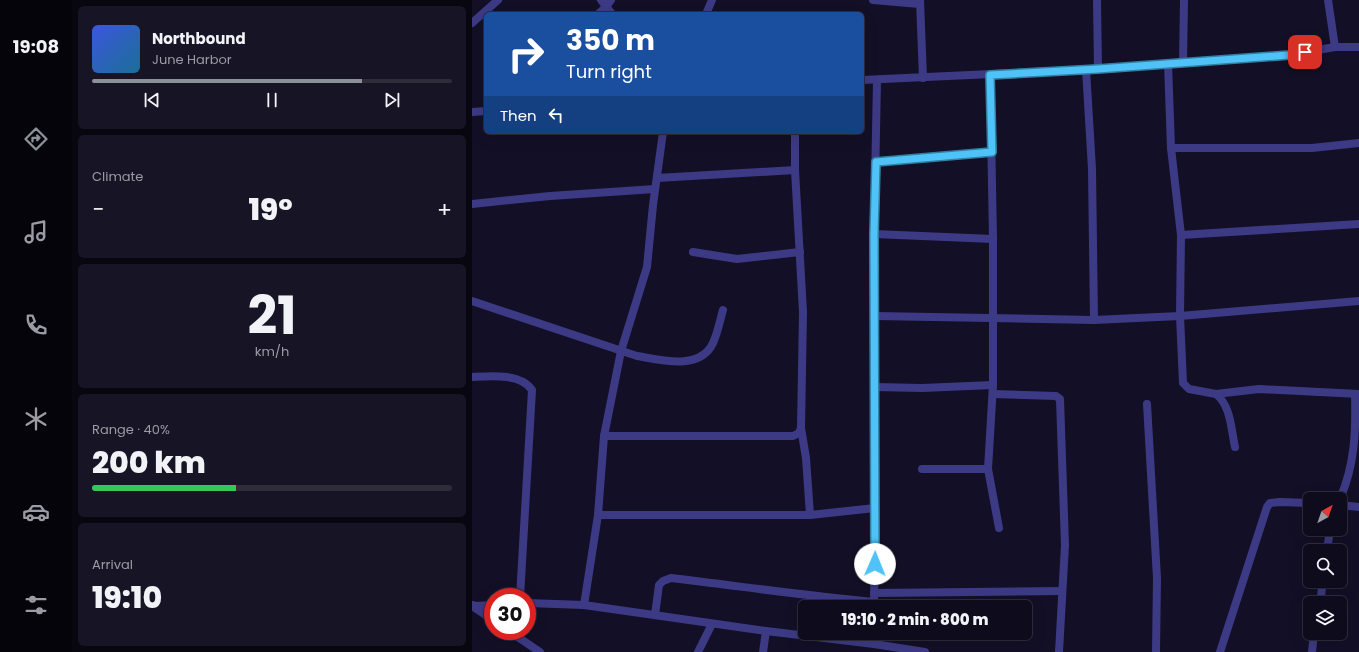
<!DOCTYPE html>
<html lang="en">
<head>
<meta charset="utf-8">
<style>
	body { margin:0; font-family:Poppins,sans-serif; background:#171425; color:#f1f3f6; height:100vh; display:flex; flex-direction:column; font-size:15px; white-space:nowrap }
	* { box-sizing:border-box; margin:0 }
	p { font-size:13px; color:#9b9ba3 }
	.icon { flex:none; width:22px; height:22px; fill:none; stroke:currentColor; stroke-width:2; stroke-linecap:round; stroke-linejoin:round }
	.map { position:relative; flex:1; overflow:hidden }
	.panel { display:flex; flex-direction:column; gap:6px; padding:6px; background:#08060f; width:400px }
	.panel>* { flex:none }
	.top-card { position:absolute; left:12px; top:12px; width:380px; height:122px; border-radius:6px; box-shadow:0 4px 16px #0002,0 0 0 1px #2e2b3b; background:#1a4fa0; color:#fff; overflow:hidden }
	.needle { width:26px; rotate:40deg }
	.tools { position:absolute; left:831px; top:492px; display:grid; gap:8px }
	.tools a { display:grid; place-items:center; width:44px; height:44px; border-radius:6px; background:#0e0b1c; box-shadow:0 4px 16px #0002,0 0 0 1px #2e2b3b; font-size:20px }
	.speed { position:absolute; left:12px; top:588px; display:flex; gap:8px; font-size:20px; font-weight:700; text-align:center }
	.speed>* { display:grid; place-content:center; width:52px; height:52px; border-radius:50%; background:#0e0b1c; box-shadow:0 4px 16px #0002,0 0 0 1px #2e2b3b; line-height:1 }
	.speed .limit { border:6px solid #d22; background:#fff; color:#111 }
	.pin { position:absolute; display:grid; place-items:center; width:34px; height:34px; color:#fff; margin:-17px; border-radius:8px; box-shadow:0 2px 6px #0006 }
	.me { position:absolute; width:44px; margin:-22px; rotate:1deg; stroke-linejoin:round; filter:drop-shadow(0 0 3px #0008) }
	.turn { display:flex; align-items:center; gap:14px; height:84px; padding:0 16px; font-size:18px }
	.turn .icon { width:52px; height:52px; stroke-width:2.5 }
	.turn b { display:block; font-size:28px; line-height:34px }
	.then { display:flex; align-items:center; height:38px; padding:0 16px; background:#0003; gap:8px; font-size:15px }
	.big { font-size:30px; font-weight:800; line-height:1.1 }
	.panel .tile { flex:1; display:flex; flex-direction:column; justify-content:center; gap:6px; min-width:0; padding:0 14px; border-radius:6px; background:#171425 }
	.panel .dial { align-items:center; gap:0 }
	.dial b { font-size:52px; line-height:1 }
	.song { display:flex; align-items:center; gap:12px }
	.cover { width:48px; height:48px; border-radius:6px; background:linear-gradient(135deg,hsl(230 70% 55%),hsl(200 70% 35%)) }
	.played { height:4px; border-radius:2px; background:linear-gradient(90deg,#8c9099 75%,#2e2b3b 75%) }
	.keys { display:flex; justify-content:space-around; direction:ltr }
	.heat { display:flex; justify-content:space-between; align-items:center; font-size:22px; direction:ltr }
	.charge { height:6px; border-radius:3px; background:linear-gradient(90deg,#34c759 40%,#2e2b3b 0) }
	.trip { position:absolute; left:326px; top:600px; width:234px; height:40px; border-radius:6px; background:#0e0b1c; box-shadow:0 4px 16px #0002,0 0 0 1px #2e2b3b; font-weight:800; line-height:40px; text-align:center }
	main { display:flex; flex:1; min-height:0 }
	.dock { display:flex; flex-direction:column; width:72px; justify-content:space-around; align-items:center; background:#06040b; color:#9b9ba3 }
	.dock .icon { width:28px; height:28px }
	.dock .selected { color:#8c9099 }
	.dock b { font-size:18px; color:#f1f3f6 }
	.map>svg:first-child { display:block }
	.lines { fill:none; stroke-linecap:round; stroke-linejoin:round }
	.minor { stroke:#3d3a85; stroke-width:8 }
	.route-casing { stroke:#337fa1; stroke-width:10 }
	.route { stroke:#4fc3f7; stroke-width:7 }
</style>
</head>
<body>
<main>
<nav class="dock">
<b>19:08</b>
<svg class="icon selected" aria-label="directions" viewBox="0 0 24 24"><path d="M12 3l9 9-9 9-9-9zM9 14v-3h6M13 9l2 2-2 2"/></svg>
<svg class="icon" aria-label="music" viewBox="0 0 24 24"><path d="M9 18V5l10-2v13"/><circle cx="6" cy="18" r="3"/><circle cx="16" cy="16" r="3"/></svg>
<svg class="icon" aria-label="phone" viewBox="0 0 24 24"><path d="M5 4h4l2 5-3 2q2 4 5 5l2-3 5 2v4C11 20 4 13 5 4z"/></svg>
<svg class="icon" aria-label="climate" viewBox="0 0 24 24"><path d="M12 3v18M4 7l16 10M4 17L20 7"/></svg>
<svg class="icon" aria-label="car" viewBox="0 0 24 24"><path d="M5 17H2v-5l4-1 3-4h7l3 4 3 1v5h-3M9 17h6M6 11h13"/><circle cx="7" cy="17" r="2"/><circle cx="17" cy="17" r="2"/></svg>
<svg class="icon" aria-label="filters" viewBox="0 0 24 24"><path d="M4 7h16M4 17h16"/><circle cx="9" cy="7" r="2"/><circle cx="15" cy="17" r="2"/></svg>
</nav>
<section class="panel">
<div class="tile">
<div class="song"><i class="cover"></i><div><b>Northbound</b><p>June Harbor</p></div></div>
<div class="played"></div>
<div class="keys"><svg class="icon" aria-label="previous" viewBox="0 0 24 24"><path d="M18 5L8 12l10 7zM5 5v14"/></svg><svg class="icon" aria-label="pause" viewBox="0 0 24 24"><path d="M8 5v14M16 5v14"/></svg><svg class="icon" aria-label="next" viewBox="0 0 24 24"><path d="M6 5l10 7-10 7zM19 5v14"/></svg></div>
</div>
<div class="tile"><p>Climate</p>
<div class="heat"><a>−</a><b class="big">19°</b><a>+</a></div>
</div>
<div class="tile dial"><b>21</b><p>km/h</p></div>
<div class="tile"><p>Range · 40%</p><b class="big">200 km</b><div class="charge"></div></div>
<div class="tile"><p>Arrival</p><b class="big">19:10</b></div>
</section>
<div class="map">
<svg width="887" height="652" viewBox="0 0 887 652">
	<rect width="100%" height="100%" fill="#130f26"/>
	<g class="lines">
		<g class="minor">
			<polyline points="129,0 140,14"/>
			<polyline points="401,0 448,4"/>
			<polyline points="448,0 451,78"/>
			<polyline points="625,0 626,69"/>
			<polyline points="856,0 863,47"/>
			<polyline points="126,14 134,7 139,0"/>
			<polyline points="234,14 240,0"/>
			<polyline points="0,23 26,0"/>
			<polyline points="711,62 712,0"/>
			<polyline points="696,63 699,148 709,235 708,316 711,383 717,389 744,394 787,389 887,394"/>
			<polyline points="614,69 620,169 622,320"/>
			<polyline points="518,75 521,239 521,385 516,469 527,528"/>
			<polyline points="390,80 626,69 817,55 863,47 887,47"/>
			<polyline points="0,112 14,111"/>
			<polyline points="699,148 840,148 887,143"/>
			<polyline points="404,162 519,152"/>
			<polyline points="185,178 323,170"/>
			<polyline points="0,204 78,196 183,189"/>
			<polyline points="402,234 521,239"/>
			<polyline points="709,235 887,224"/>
			<polyline points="221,252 265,259 328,252"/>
			<path d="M0,301L165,356C189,360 228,371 241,343C246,332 248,320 251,310"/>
			<polyline points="403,316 622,320 708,316 887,301"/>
			<path d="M0,377C18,376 49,373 60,390L48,597"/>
			<polyline points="403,387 450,388 521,385"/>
			<polyline points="521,394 584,396 588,399 593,545 587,652"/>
			<path d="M744,394C759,406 759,429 763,447"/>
			<polyline points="675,404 685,578 684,652"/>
			<polyline points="329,428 334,458 338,515"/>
			<polyline points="132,436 321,436 327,433 329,428 331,312 323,170 323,132"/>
			<polyline points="450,469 516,469"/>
			<path d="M868,499C883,464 884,431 883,394"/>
			<polyline points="868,505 887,507"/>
			<polyline points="126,515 338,515 403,508"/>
			<polyline points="855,551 858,529"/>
			<polyline points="402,593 590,591"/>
			<polyline points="55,603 112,605 294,631 402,644 453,652"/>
			<polyline points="848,603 851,581"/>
			<polyline points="0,605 4,606 21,605"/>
			<polyline points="112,605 126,515 132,436 149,351 175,267 181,205 191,132"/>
			<polyline points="0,606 21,620"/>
			<polyline points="341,607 342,597"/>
			<polyline points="402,607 403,508 402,234 405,80"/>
			<path d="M183,615L187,585L191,581L199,578C267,586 334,596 402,602"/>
			<polyline points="37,631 68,652"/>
			<polyline points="402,644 402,633"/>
			<polyline points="226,652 240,624"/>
			<polyline points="291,652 294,631"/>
			<polyline points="748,652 795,507 798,503 808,502 838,503"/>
			<polyline points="840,652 842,633"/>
		</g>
	</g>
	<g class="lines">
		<g class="route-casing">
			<polyline id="route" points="403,564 402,234 404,162 520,152 518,75 626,69 817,55 833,52"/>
		</g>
		<use href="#route" class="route"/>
	</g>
</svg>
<div class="tools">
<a><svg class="needle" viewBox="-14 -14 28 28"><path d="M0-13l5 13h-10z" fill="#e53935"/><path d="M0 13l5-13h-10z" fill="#9b9ba3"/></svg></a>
<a><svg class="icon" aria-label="search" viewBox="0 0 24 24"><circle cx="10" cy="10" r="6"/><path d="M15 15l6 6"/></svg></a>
<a><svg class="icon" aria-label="layers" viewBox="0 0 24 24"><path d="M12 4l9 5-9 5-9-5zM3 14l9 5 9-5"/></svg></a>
</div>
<div class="speed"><div class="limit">30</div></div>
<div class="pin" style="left:833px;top:52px;background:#d93025"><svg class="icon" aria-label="arrive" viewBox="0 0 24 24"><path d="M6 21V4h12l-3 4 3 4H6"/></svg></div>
<svg class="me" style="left:403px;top:564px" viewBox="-20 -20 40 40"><circle r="19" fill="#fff"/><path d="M0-13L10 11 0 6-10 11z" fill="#4fc3f7"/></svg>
<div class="trip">19:10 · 2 min · 800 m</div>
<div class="top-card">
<div class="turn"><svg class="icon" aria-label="right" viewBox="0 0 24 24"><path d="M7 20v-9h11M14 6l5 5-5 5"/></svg><div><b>350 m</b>Turn right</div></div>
<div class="then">Then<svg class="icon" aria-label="left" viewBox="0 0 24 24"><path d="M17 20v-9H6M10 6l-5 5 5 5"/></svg></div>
</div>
</div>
</main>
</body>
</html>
